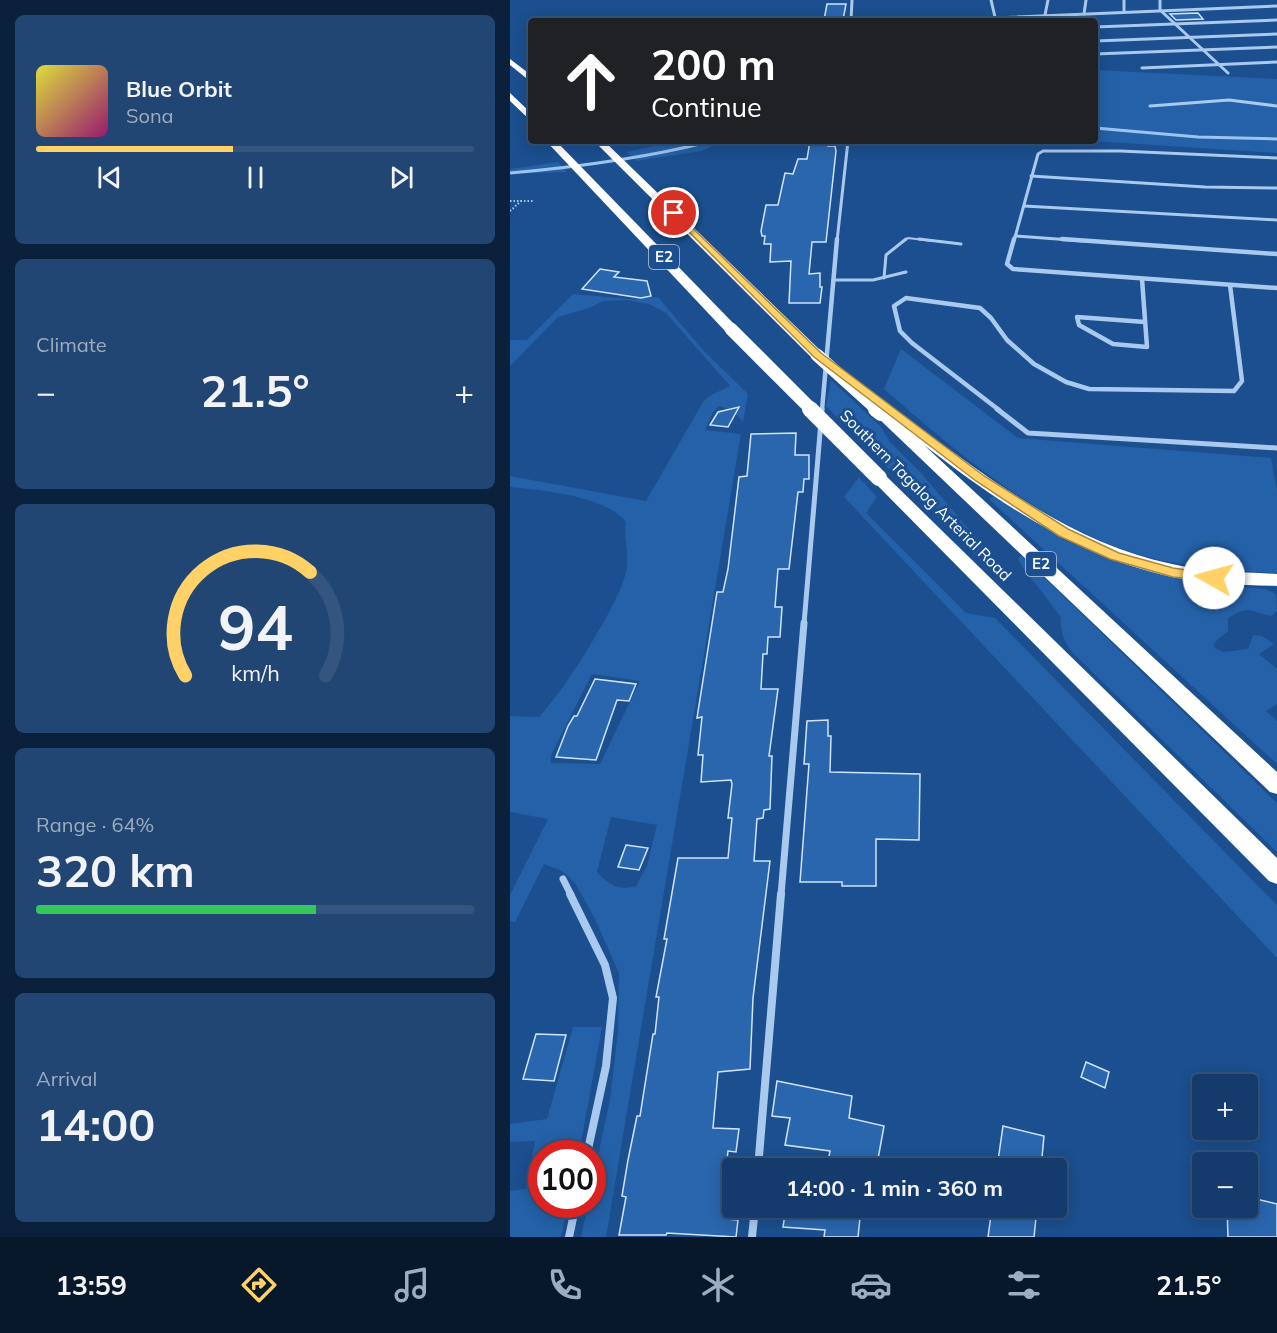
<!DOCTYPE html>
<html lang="en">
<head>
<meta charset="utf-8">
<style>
	body { margin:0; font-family:Mulish,sans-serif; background:#214673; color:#f1f3f6; height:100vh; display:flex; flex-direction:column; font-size:22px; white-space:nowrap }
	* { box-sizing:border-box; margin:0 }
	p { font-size:20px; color:#9dadc1 }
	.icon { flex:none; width:33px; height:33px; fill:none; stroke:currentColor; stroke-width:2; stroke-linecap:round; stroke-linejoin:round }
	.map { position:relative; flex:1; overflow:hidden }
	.drawer { display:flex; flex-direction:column; gap:15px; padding:15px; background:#0b203b; width:510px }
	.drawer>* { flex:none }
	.guide { position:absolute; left:18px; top:18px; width:570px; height:126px; border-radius:6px; box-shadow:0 3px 15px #0003,0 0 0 2px #33557e; background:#202124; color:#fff; overflow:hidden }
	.fabs { position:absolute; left:682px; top:1074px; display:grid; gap:12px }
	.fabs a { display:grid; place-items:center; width:66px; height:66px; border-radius:6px; background:#143b6b; box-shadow:0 3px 15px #0003,0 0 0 2px #33557e; font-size:30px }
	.speed { position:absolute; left:18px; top:1140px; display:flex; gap:12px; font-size:30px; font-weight:700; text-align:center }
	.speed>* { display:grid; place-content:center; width:78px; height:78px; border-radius:50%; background:#143b6b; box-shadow:0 3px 15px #0003,0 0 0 2px #33557e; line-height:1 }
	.speed .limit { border:9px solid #d22; background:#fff; color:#111 }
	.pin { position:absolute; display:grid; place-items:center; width:51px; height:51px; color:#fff; margin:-26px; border:3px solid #fff; border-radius:50%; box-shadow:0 2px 6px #0007 }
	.me { position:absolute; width:66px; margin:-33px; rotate:277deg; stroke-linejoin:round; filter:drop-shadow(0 0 4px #0008) }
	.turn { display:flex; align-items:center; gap:21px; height:126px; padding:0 24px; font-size:27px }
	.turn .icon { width:78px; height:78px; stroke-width:2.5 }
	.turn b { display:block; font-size:42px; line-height:51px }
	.big { font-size:45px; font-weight:700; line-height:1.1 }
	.drawer .tile { flex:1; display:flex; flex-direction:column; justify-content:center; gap:9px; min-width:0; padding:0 21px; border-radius:9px; background:#214673 }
	.drawer .dial { align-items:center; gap:0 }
	.dial svg { height:156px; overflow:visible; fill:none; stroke:#33557e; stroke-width:7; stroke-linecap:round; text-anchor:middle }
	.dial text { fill:#f1f3f6; stroke:none }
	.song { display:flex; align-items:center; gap:18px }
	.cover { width:72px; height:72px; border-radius:9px; background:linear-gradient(135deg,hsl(60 70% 55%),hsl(320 70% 35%)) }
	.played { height:6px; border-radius:3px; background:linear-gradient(90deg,#ffd166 45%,#33557e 45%) }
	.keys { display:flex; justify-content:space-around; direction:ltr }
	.heat { display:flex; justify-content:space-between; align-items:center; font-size:33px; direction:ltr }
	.charge { height:9px; border-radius:4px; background:linear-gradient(90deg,#34c759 64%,#33557e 0) }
	.trip { position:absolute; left:212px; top:1158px; width:345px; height:60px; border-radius:6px; background:#143b6b; box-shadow:0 3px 15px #0003,0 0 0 2px #33557e; font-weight:700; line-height:60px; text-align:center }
	.menu { display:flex; height:96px; justify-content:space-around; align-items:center; background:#08182b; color:#9dadc1 }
	.menu .icon { width:42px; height:42px }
	.menu .current { color:#ffd166 }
	.menu b { font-size:27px; color:#f1f3f6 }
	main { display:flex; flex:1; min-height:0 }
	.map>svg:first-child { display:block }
	.green { fill:#2461a8; fill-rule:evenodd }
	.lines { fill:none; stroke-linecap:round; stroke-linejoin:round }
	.stream { stroke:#9cc4f0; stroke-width:3 }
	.building { fill:#2a66ad; stroke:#cfe3fa; stroke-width:1.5 }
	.path { stroke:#a9c9ee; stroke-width:2; stroke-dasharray:1.5 2; stroke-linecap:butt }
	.service-far1 { stroke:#a9c9ee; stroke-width:2 }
	.service { stroke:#a9c9ee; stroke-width:3 }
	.minor-far4 { stroke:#a9c9ee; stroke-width:3 }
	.minor-far3 { stroke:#a9c9ee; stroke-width:4.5 }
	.minor-far2 { stroke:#a9c9ee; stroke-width:5 }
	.minor-far1 { stroke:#a9c9ee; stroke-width:7 }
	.minor { stroke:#a9c9ee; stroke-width:8 }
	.motorway { fill:#fff; fill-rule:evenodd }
	.motorway-bridge-far1 { stroke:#fff; stroke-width:13 }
	.motorway-bridge { stroke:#fff; stroke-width:16 }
	.route { fill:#ffd166; stroke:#a68842; stroke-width:1.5 }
	.labels { text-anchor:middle; stroke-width:6; stroke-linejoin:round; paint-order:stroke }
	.shield { fill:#1b4f8f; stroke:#bbcadd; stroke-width:1.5 }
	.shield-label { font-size:15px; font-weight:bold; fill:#fff }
	.street-label { font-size:16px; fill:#fff; stroke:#1b4f8f }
</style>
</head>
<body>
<main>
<section class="drawer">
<div class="tile">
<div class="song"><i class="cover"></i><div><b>Blue Orbit</b><p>Sona</p></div></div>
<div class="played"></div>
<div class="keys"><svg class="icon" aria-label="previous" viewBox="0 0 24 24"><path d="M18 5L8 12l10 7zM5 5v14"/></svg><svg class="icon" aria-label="pause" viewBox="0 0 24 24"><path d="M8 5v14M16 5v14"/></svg><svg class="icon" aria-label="next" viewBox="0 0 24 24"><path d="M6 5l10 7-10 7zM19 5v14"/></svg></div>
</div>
<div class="tile"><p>Climate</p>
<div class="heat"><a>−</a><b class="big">21.5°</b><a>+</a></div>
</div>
<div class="tile dial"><svg viewBox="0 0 100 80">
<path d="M14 69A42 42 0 1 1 86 69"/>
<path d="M14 69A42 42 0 0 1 78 16" stroke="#ffd166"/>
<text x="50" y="56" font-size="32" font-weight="700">94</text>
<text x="50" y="72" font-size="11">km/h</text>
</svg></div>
<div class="tile"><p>Range · 64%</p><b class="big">320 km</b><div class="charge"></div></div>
<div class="tile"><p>Arrival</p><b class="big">14:00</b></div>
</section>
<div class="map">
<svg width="767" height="1237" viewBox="0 0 767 1237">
	<rect width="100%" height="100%" fill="#1b4f8f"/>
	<g class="green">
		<polygon points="585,70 767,79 767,153 583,141 585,141"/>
		<polygon points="167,141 214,141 191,151 127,161 117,152"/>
		<polygon points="48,162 57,172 0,174 0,169"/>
		<path d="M63,294L119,299L148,297L192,349L238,394L233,422L223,411L209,406L203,412L195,430L231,434L96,1237H71L78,1205L82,1204L83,1180L100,1099L108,1031L109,973L84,917L65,883L52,871L34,864L5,922L0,921V895L38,819L0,812V716L29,717C52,694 109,604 116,572C120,555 113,539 116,522C96,496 32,490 0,487V476L136,501L193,402L199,396L220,386L156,313L139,304L116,300L93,301L79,308L48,317L0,366V340H17ZM82,674L130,681L90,764L41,763V755ZM101,817L147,825L137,866L126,886C109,891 99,885 87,872Z"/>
		<path d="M391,349L508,438L761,458L767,490V573C726,571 685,568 645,559C541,533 453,458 374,389Z"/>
		<polygon points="321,380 370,426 380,442 411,473 486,561 494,573 494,579 487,577 316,406"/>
		<polygon points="349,477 367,497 356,513 456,613 485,618 767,905 767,958 334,497"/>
		<path d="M481,497H485L556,541L622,567L700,584L755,589L766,594L767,611L761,616C738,612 741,604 718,618V631L704,643L705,648L713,652L738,649L743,635L752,636L764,644L749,654L767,669V704L756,711L767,721V764L480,500Z"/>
		<path d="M511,555L767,803V852L562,652C554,641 550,631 551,617L511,565L508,559Z"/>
		<polygon points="63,1027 92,1027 69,1153 32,1154 32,1204 58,1205 51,1237 0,1237 0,1191 16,1189 25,1141 0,1142 0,1124 37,1119"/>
	</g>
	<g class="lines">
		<g class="stream">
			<polyline points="585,128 688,137 767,139"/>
			<path d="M0,173C68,167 136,158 202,141"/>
		</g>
	</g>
	<g class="building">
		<polygon points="317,4 336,4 333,20 314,20"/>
		<polygon points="688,13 693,19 666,20 660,14"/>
		<polygon points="300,141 319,141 318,146 325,146 326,151 316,242 302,242 299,274 310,273 310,287 312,287 310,303 279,303 281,261 260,262 261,244 254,244 255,236 252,236 251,231 256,205 268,205 275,173 283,174 288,159 297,159"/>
		<polygon points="90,269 109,272 104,277 137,281 141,296 131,298 72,289"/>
		<polygon points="229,407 218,427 200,425 208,412"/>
		<polygon points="286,433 285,455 299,455 299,479 294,479 293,492 288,492 279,569 268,569 265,607 272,607 270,637 258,637 257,654 253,654 251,689 268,689 259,756 262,756 260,809 254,810 253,818 247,819 244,861 260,861 243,998 240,1069 208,1072 203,1128 229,1129 226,1152 218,1151 212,1202 219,1203 217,1219 228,1220 226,1237 157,1233 156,1235 109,1235 116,1197 112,1196 118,1160 127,1116 130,1116 143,1034 145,1034 149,997 146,997 157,939 154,939 168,858 218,858 222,818 218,818 222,784 221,780 191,782 193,755 188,755 192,717 187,718 207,592 213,592 218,569 229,477 237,476 241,434"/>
		<polygon points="85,679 126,684 119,701 107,700 86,760 46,757 58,726 64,716 67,716"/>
		<polygon points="318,720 318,736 321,736 320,772 410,774 409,840 366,839 366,886 332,886 332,882 290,882 299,764 294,764 297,721"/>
		<polygon points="116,845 138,848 129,870 108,867"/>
		<polygon points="26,1034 56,1035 44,1081 13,1079"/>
		<polygon points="576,1062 599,1072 595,1088 571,1077"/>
		<polygon points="267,1081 342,1096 339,1118 374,1126 368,1159 363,1158 362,1168 317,1168 320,1151 275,1145 280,1118 262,1116"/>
		<polygon points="493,1126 534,1136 531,1168 487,1168"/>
		<polygon points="738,1197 767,1204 767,1237 718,1237 717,1208 738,1208"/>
		<polygon points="276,1208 351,1208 348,1237 314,1237 315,1230 273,1227"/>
		<polygon points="482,1208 527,1208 524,1237 478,1237"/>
	</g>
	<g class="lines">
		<g class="path">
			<polyline points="0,201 24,201"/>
			<polyline points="0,211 11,201"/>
		</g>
		<polyline class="service-far1" points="394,241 398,238 422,241"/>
		<g class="service">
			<polyline points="409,239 451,244"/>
			<polyline points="374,278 376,255 396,239"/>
			<polyline points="323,280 363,280 396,272"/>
		</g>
		<g class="minor-far4">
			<polyline points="481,0 485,17"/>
			<polyline points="614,0 614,12"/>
			<polyline points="650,0 650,10 718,73"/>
			<polyline points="574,14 576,0"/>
			<polyline points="535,15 538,0"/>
			<polyline points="436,20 767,6"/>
			<polyline points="341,21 342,0"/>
			<polyline points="585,27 767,20"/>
			<polyline points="585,41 767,34"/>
			<polyline points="585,54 767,47"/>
			<polyline points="632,68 767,62"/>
			<polyline points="640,106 719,100 767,106"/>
			<polyline points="521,176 695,187 767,188"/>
			<polyline points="514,206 767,220"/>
			<polyline points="505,236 574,241"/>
			<polyline points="327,241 338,141"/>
			<polyline points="504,241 528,154 533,151 610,151 767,158"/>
		</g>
		<g class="minor-far3">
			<polyline points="504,239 497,264 503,269 767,288"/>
			<polyline points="552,239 767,254"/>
			<polyline points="632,279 637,347 603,344 569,325 567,317 635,322"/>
			<polyline points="312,410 327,239"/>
			<polyline points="489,410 402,343 390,331 384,306 396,298 470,308 481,318 497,340 524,364 556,382 579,389 724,391 732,381 720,285"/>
		</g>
		<g class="minor-far2">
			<polyline points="487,409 518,433 767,448"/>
			<polyline points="294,624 312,409"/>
		</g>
		<g class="minor-far1">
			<polyline points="53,879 61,895"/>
			<polyline points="271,895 294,623"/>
		</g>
		<g class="minor">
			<polyline points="60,894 95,965 103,998 96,1066 77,1154"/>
			<polyline points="248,1168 271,894"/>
			<polyline points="59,1237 66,1204"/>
			<polyline points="242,1237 245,1208"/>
		</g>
		<g class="motorway">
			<polygon points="0,59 21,75 21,82 0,65"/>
			<polygon points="0,93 21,113 21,121 0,101"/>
			<polygon points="36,141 46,141 226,326 226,332 216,332"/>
			<polygon points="84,141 94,141 312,352 312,358 302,358"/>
			<path d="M371,409L376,410L397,429L404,425L409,427C486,484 566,544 662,564C696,572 732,572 767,574V586C732,585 697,584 662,577C568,557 489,503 414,445L767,772V794L760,792L366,416L364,413Z"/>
			<polygon points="369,473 374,474 767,858 767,884 759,881 364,482 361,478"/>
		</g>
		<g class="motorway-bridge-far1">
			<polyline points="221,329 302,410"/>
			<polyline points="307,355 368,410"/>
		</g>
		<g class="motorway-bridge">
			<polyline points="300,409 369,478"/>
			<polyline points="366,409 371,413"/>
		</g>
	</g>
	<polygon class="route" points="164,210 311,353 474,476 558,529 609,553 663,568 704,574 709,575 709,582 663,577 600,559 549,536 466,481 304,357 161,214"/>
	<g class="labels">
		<g class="shield">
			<rect x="139" y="245" width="30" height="24" rx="4.5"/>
			<rect x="516" y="552" width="30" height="24" rx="4.5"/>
		</g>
		<g class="shield-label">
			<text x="154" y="262">E2</text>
			<text x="531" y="569">E2</text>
		</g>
		<g class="street-label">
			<text transform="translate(416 495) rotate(45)" y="6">Southern Tagalog Arterial Road</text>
		</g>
	</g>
</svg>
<div class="fabs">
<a>+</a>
<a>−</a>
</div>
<div class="speed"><div class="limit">100</div></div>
<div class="pin" style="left:164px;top:213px;background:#d93025"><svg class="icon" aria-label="arrive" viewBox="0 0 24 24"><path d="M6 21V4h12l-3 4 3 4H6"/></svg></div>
<svg class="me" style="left:704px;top:578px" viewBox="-20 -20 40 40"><circle r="19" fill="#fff"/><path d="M0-13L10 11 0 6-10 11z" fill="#ffd166"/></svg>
<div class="trip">14:00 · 1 min · 360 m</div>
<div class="guide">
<div class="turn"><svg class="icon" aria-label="ahead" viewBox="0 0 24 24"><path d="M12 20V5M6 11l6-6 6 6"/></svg><div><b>200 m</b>Continue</div></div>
</div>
</div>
</main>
<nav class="menu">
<b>13:59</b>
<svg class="icon current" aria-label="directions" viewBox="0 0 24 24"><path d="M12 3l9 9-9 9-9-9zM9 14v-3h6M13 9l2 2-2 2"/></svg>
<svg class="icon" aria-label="music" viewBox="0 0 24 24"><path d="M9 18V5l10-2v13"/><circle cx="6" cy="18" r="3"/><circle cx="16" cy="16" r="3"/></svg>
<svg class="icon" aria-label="phone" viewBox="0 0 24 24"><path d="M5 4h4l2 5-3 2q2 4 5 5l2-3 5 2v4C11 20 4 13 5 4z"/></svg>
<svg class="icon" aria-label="climate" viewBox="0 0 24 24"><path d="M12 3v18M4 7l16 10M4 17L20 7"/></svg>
<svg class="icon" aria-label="car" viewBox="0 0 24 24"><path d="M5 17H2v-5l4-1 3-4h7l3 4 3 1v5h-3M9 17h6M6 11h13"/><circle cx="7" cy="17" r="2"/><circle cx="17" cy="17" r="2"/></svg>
<svg class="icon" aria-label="filters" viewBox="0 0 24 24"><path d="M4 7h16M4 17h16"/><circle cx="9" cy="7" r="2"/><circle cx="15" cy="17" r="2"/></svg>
<b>21.5°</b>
</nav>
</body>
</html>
